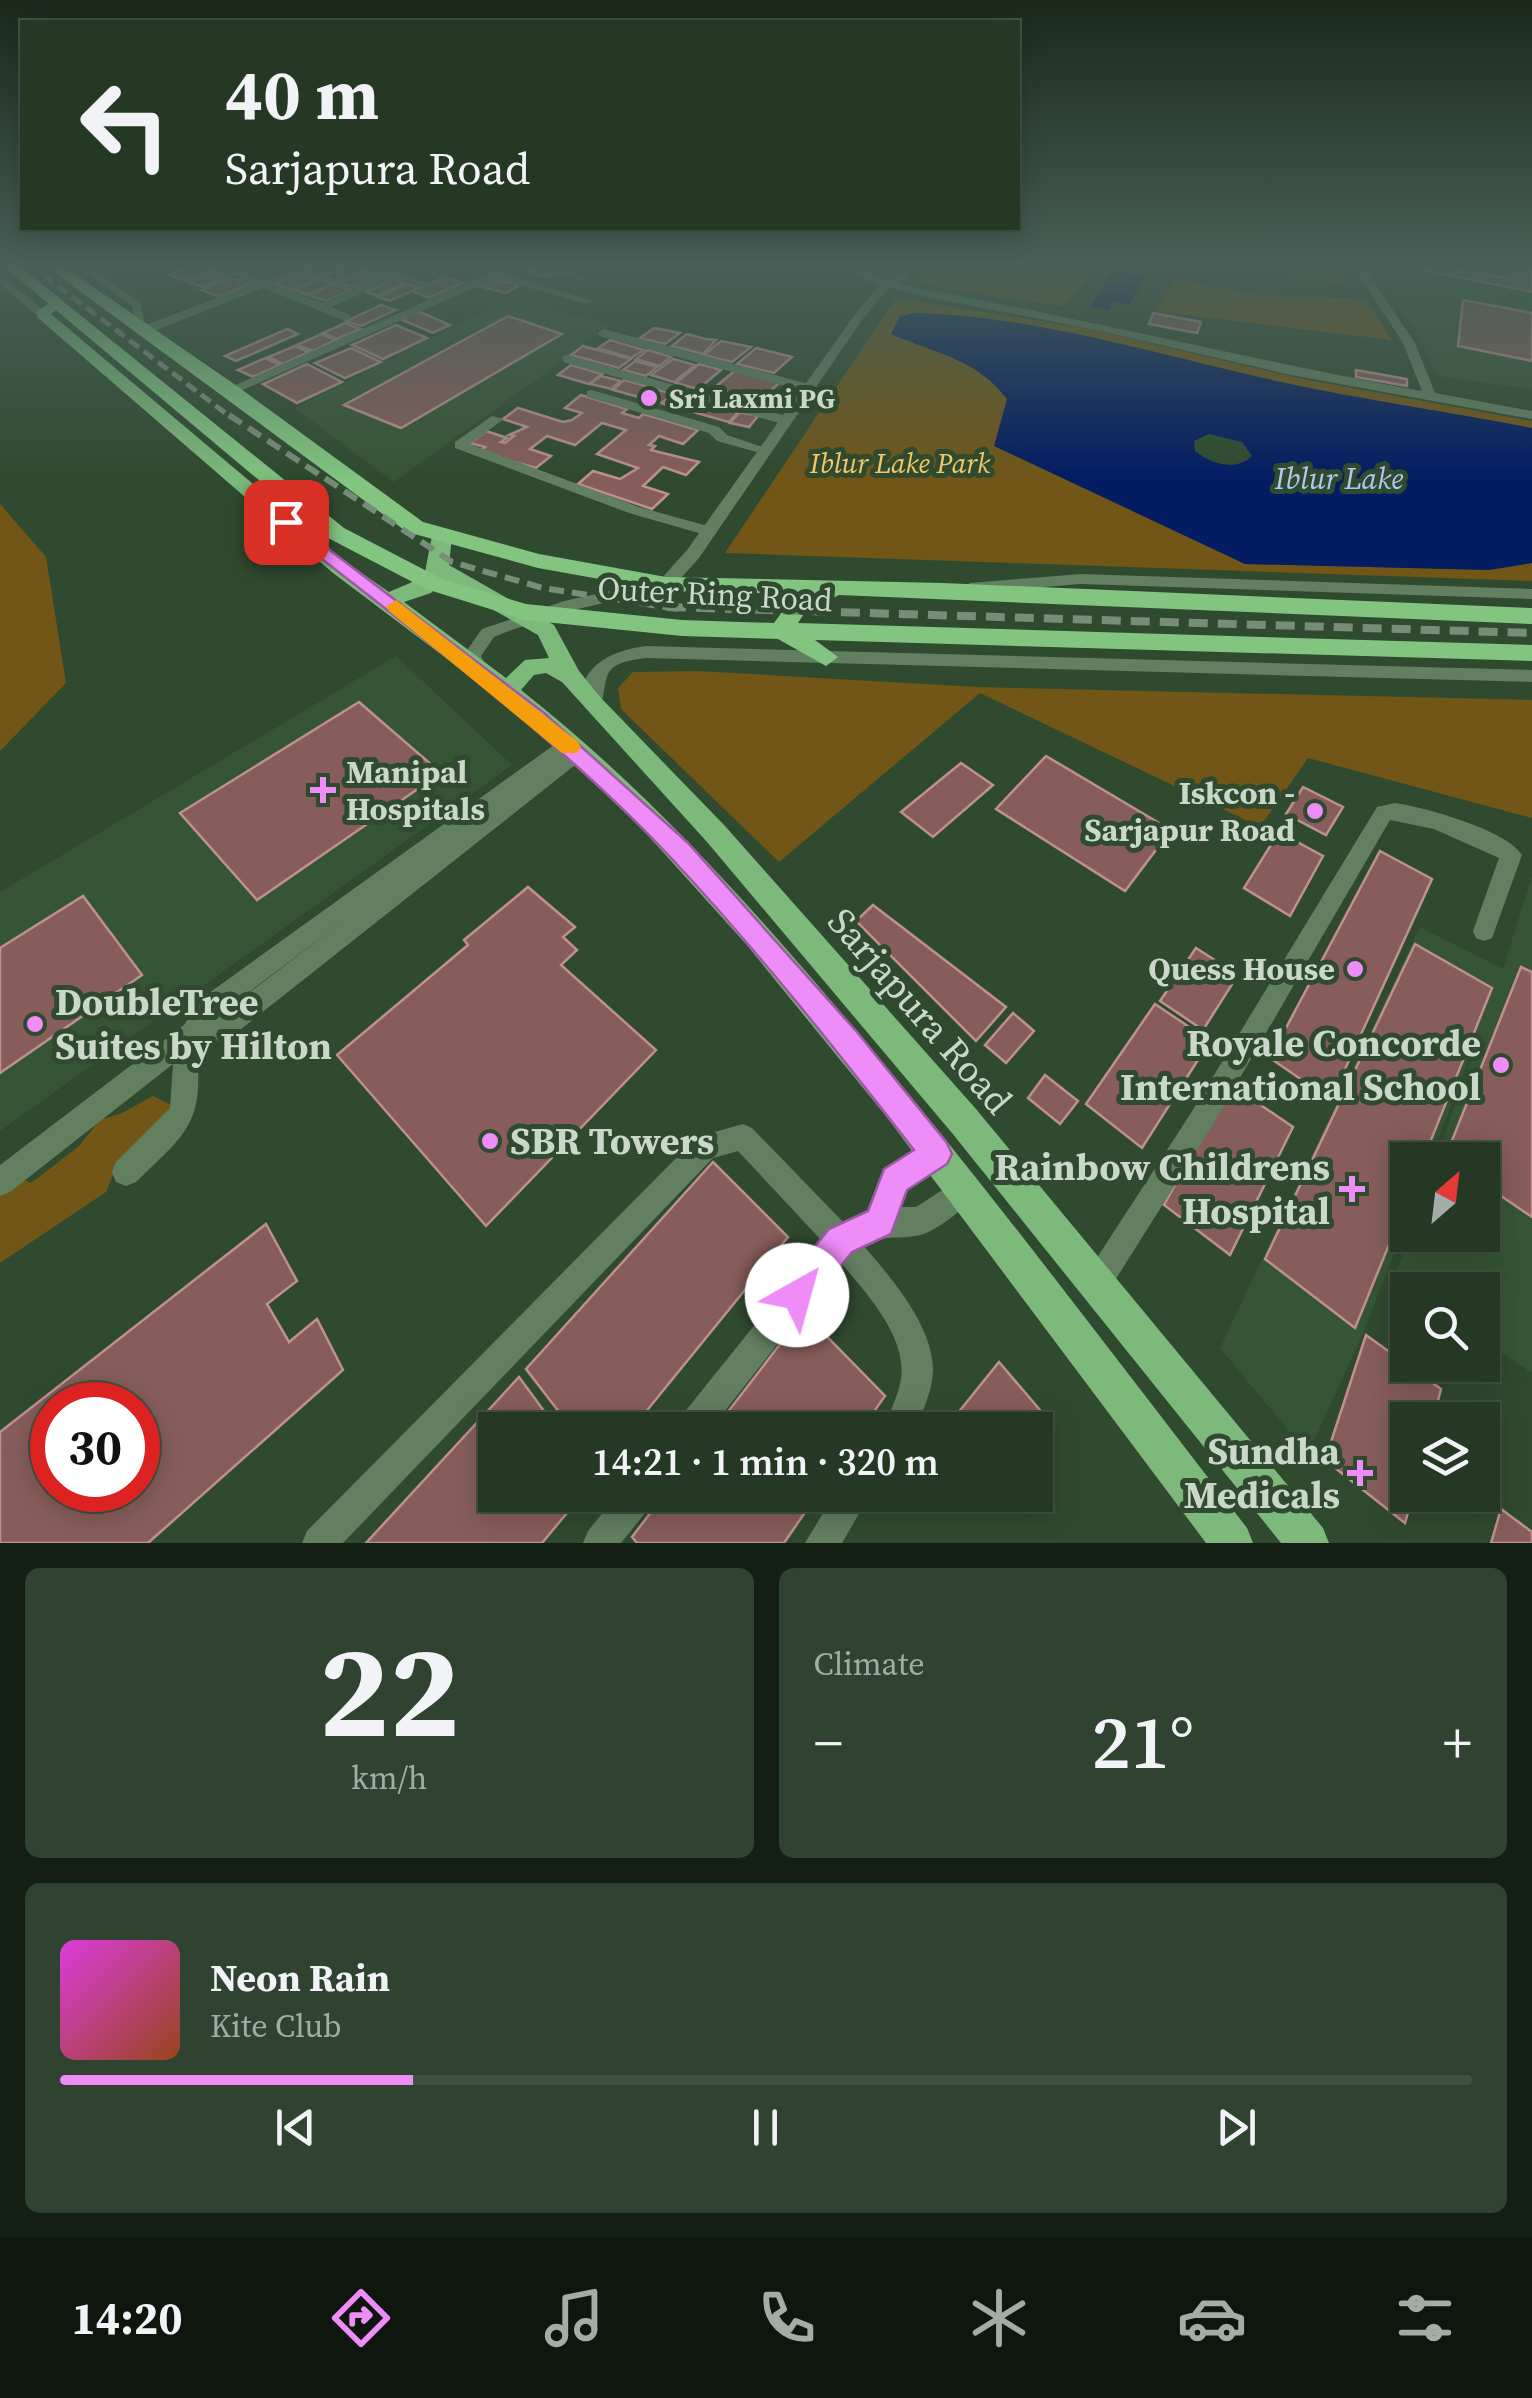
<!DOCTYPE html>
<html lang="en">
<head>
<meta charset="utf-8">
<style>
	body { margin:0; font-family:"Source Serif 4",serif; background:#304330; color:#f1f3f6; height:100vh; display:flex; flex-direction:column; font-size:38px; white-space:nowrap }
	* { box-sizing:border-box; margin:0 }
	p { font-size:32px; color:#a3aca6 }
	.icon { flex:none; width:55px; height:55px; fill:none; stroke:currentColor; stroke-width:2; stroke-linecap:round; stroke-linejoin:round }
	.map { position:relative; height:1543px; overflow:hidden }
	.sheet { display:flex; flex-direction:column; gap:25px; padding:25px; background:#141f13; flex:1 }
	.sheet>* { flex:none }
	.banner { position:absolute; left:20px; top:20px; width:1000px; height:210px; border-radius:0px; box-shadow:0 5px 25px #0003,0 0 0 2px #415241; background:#243823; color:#f1f3f6; overflow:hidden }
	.needle { width:65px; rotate:28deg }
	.controls { position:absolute; left:1390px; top:1142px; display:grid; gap:20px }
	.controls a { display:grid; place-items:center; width:110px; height:110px; border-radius:0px; background:#243823; box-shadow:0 5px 25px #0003,0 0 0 2px #415241; font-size:50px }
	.speed { position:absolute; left:30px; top:1382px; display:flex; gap:20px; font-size:50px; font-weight:700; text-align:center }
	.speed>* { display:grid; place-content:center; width:130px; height:130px; border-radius:50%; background:#243823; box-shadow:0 5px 25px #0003,0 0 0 2px #415241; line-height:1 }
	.speed .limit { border:15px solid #d22; background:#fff; color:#111 }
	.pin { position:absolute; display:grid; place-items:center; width:85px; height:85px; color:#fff; margin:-42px; border-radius:20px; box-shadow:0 5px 15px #0006 }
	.me { position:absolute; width:110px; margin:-55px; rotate:38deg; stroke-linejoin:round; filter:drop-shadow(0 0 8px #0008) }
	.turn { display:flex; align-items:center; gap:35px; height:210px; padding:0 40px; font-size:45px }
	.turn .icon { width:130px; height:130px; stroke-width:2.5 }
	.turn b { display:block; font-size:70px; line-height:85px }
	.big { font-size:75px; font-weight:600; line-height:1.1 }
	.sheet .card { flex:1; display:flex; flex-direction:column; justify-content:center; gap:15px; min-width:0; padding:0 35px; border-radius:15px; background:#304330 }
	.sheet .dial { align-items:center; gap:0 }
	.dial b { font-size:130px; line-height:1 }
	.song { display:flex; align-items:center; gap:30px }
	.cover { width:120px; height:120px; border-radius:15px; background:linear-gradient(135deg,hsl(300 70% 55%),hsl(20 70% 35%)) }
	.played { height:10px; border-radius:5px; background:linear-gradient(90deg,#ee8cf8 25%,#415241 25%) }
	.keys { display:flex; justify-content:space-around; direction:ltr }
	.heat { display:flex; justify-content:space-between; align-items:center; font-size:55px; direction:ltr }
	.sheet .tiles { flex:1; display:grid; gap:25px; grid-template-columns:1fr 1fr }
	.card:last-child { grid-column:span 2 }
	.trip { position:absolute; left:478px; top:1412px; width:575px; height:100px; border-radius:0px; background:#243823; box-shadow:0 5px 25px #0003,0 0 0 2px #415241; font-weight:600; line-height:100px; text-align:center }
	.tabs { display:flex; height:160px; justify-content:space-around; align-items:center; background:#0e160e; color:#a3aca6 }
	.tabs .icon { width:70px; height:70px }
	.tabs .selected { color:#ee8cf8 }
	.tabs b { font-size:45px; color:#f1f3f6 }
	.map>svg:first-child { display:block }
	.built { fill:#365534 }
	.green { fill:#715618 }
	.water { fill:#031c62; fill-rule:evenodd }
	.building { fill:#865d5a; stroke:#be918e; stroke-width:2.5; fill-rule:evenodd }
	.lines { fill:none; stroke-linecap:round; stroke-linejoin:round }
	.minor { fill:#627f60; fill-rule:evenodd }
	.tertiary { fill:#627f60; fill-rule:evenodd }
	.primary { fill:#7db97b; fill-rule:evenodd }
	.trunk { fill:#82c480; fill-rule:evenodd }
	.rail-far2 { stroke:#788d77; stroke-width:5; stroke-dasharray:12 6; stroke-linecap:butt }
	.rail-far1 { stroke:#788d77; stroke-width:6; stroke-dasharray:15 8; stroke-linecap:butt }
	.rail { stroke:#788d77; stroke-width:8; stroke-dasharray:19 10; stroke-linecap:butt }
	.route { fill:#ee8cf8; stroke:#9b5ba1; stroke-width:2.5 }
	.slow { fill:#f59e0b }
	.poi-dot { fill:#ee8cf8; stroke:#304a2f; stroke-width:4 }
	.labels { text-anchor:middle; stroke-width:10; stroke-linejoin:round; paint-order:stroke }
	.far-poi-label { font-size:28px; font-weight:bold; fill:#c9d8c8; stroke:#304a2f; text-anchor:start }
	.far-park-label { font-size:28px; font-style:italic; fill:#f6c767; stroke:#304a2f }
	.far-water-label { font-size:30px; font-style:italic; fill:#b2c7f1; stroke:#304a2f }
	.street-label { font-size:32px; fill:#c9d8c8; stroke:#304a2f }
	.poi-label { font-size:32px; font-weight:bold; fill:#c9d8c8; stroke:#304a2f; text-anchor:end }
	.near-poi-label { font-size:38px; font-weight:bold; fill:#c9d8c8; stroke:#304a2f; text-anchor:end }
	.near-street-label { font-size:38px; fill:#c9d8c8; stroke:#304a2f }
</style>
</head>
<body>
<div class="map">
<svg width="1532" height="1543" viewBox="0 0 1532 1543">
	<rect width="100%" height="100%" fill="#304a2f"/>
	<g class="built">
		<polygon points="1369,264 1532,295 1532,389 1438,376 1416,330"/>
		<polygon points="508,299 612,325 394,482 295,408"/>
		<polygon points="396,656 512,765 0,1131 0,892"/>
		<polygon points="1532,876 1532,1373 1483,1341 1482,1290 1408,1290 1407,1294 1392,1285 1409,1235 1482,1235 1482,1160 1436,1160 1484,1021 1430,1160 1408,1160 1407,1219 1365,1329 1308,1454 1220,1348 1420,927 1503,969"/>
	</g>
	<g class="green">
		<polygon points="936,264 1100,264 1064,306 933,287 918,280"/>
		<polygon points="1226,264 1342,264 1348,285 1229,264"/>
		<polygon points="1176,280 1256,294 1365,299 1392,340 1154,311"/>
		<path d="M896,298L1090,329L1298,378L1532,421V428C1437,409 1340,397 1246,374C1138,349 1027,316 915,313L891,334C937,354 976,358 1007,399L1144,515L1245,564L1489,570L1532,563V581L725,553Z"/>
		<polygon points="0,504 46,557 66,683 0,751"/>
		<polygon points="697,671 978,687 1532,700 1532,818 1308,758 1260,827 980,693 779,862 621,709 618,688 633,672"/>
		<polygon points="153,1096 175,1107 119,1160 106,1192 0,1263 0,1190 18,1177 31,1183 78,1147 100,1120 122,1113"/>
	</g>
	<g class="water">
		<polygon points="1112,270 1145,276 1130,305 1114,302 1109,310 1091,306"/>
		<path d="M915,313C1027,316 1138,349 1246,374C1340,397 1437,409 1532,428V563L1489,570L1245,564L994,446L1007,399C977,359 935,353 891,334L900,316ZM1209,434L1242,442L1252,456C1236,472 1211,464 1195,451L1194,441Z"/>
	</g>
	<g class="building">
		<polygon points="196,264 214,270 186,281 169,275"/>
		<polygon points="316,264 350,264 324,276 304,269"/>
		<polygon points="531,264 539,264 558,270 545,277 521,268"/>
		<polygon points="1391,264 1433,264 1463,270 1472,267 1479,273 1512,279 1512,265 1532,268 1532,292"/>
		<polygon points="349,265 367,271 340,283 323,277"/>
		<polygon points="213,271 228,276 202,287 186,281"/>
		<polygon points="367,271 382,276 356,288 340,283"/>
		<polygon points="302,272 319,278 293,290 275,284"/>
		<polygon points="445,277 462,283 429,298 412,291"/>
		<polygon points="230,278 249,284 220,297 201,290"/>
		<polygon points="318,279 333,284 308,295 293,290"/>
		<polygon points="393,279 405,283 377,296 365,292"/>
		<polygon points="493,279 519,285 506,293 479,286"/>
		<polygon points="333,284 351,290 326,301 308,295"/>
		<polygon points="407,284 419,288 390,301 378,297"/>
		<polygon points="1463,300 1532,313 1532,361 1458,346"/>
		<polygon points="381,305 396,310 361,326 346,321"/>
		<polygon points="418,311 450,325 433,333 400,319"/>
		<polygon points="1153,313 1201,322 1197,333 1149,324"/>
		<polygon points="508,316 562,334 401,428 344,405"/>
		<polygon points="345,323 360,329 337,339 323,333"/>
		<polygon points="396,325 427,338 383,359 352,345"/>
		<polygon points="654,328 665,330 680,333 665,344 640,338"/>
		<polygon points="287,329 298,334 236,361 225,356"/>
		<polygon points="321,334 336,340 313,351 297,345"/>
		<polygon points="687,334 705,339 716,340 703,354 672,346"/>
		<polygon points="610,340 644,350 631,358 598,348"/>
		<polygon points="721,341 751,347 732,362 704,355"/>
		<polygon points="295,346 309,352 283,364 268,357"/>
		<polygon points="583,346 631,359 619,368 571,355"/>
		<polygon points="351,348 381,362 345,378 315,363"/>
		<polygon points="756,348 792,357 774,373 737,364"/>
		<polygon points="648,350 671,357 659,366 636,359"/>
		<polygon points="265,358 280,365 253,377 238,370"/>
		<polygon points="673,359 695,365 674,382 651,375"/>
		<polygon points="635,361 657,367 646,376 623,370"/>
		<polygon points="307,364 342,382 297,403 263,384"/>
		<polygon points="699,364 721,370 698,389 676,383"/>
		<polygon points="571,365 602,374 589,384 558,375"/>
		<polygon points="737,369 781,381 760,401 714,388"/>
		<polygon points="1356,370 1407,379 1407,386 1356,377"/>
		<polygon points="601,376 621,381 611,389 590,384"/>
		<polygon points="624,380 650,387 639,397 613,390"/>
		<polygon points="652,388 673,394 662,403 640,397"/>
		<polygon points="581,395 627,409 622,413 639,418 643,414 698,430 683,444 659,436 649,445 655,446 651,450 699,462 686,475 663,467 643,486 668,494 652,509 578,484 593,471 620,479 638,468 597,454 626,430 602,423 575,445 547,436 530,449 551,456 536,468 478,452 485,447 470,443 486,431 507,438 501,442 505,443 514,436 509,435 527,427 503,419 518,408 563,422 572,420 582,413 565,408"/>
		<polygon points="676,395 701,402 689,412 664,404"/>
		<polygon points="704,402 738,412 729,422 693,412"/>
		<polygon points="740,412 758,416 749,427 730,423"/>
		<polygon points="359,702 441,773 257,900 180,813"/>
		<polygon points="1046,756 1171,830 1125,891 996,809"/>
		<polygon points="961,763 993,785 933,837 901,812"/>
		<polygon points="1303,787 1343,807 1326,835 1286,814"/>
		<polygon points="1279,832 1323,856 1290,916 1244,888"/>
		<polygon points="1380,851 1432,879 1331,1100 1270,1058"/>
		<polygon points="528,887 575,927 563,937 577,950 561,965 656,1050 486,1226 337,1055 468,945 464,940"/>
		<polygon points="83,896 142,975 0,1073 0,948"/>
		<polygon points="873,905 1006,1007 976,1041 856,921"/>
		<polygon points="1415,944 1492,988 1423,1160 1408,1160 1408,1198 1355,1328 1265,1259"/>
		<polygon points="1196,948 1238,975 1203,1030 1160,1001"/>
		<polygon points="1521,967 1532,972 1532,1217 1482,1183 1482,1160 1445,1158"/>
		<polygon points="1155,1004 1210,1041 1142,1148 1086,1104"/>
		<polygon points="1013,1013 1034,1031 1006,1063 985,1045"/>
		<polygon points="1045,1075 1078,1101 1060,1124 1028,1098"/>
		<polygon points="1230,1084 1293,1127 1230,1255 1164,1205"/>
		<polygon points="713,1162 788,1237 631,1430 573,1430 526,1369"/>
		<path d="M266,1224L297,1281L267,1304L289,1342L317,1319L343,1370L148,1543H0V1432ZM52,1405H138V1490H52Z"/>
		<polygon points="804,1313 885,1396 861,1430 714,1430"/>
		<polygon points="1366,1335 1441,1389 1433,1420 1408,1420 1408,1495 1413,1495 1405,1523 1325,1460"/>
		<polygon points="999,1362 1052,1424 1035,1447 1035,1430 954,1430 949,1424"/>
		<polygon points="519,1377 558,1430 495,1430 495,1495 582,1495 542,1543 366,1543"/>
		<polygon points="664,1495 817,1495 784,1543 637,1543 632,1537"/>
		<polygon points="1501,1509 1532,1532 1532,1543 1491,1543"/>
	</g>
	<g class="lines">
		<g class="minor">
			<polygon points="210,264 224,264 264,280 305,264 319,264 273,284 322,303 385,274 360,264 375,264 430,284 424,287 395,278 332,307 350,315 352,317 346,321 263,288 146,334 138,334 138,328 254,284"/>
			<polygon points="510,264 524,264 505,274 593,301 587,304 496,278 236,393 224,390"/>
			<polygon points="541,264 555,264 587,278 578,280"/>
			<polygon points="607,264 619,264 619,265 614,268"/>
			<path d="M838,264C855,264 865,273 880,278C903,285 925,290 948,294C1106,324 1263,362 1422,391L1403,343L1352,264H1362L1415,343L1435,393L1532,411V419L1291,375L1096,330L913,294L867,281Z"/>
			<polygon points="604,329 812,385 813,388 807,392 600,336 598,333"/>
			<polygon points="567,355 789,417 791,420 779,423 563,362 563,356"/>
			<polygon points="592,390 719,427 727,435 771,450 764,454 717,441 709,433 587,397 587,391"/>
			<polygon points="492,416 504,419 470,444 639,507 715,528 717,531 709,536 629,513 455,448 455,442"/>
			<path d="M565,737L572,739L573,747L584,748L587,753L584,758L231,1037L196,1046C205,1122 188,1132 136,1182L126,1186L116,1182L112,1172L116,1162L170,1108L173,1064L10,1192L0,1196V1165L184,1025L202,998ZM346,919L217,1017L220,1014Z"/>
			<path d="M1395,803C1424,807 1507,830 1522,855L1492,938L1484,941L1476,938L1473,931L1499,858L1434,829L1390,820L1209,1131L1107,1293L1097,1298L1087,1293L1082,1283L1087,1273L1191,1113L1377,807Z"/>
			<path d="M743,1124L752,1128L845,1224L869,1212L885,1170L936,1140L946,1144L950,1154C939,1180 911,1172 899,1207H916L964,1176L974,1180L978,1190C972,1204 935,1232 920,1235C897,1240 886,1234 863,1245C891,1278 932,1324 933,1369C933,1390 923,1411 914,1430H882C889,1413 898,1397 901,1379C907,1336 866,1293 841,1263L710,1430H674L679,1419L822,1241L738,1151L713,1158L343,1543H302L307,1531L697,1137Z"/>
			<polygon points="617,1495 655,1495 650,1507 621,1543 583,1543 588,1531"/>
			<polygon points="834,1495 870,1495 842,1543 805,1543"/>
		</g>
		<g class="tertiary">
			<polygon points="74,264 86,264 141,303 146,334 136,331 132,306"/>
			<polygon points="913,264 924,264 906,280 890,286 864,317 699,558 672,588 573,610 506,632 494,637 481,656 489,672 486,677 474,677 463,656 482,629 564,601 660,580 687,550 856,313 882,282 898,276"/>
			<polygon points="0,275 46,312 46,316 38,316 0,284"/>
			<polygon points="1081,574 1532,589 1532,599 1081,584 970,593 962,588 970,583"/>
			<path d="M646,646L1532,670V682L646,658C598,664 610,675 600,709H586C571,668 613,650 646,646Z"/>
		</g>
		<path class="primary" d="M54,300L66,303L51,314L347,563L389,592L424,577L432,536L442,530L452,536L449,565L554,625L579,671L601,698L725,826L976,1109L1323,1528L1329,1543H1281L952,1133L707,842L562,682L546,673L534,675L521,690C652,793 763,919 869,1046C1000,1203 1122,1367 1247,1528L1253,1543H1206L886,1116L746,944L635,821L511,707L333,573L37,317V311ZM442,581L538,635L549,658L525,660L506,678L404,602L431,593Z"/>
		<polygon class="trunk" points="1,264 17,264 344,528 442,579 526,604 682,620 774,623 789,602 804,594 666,591 538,568 407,532 43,264 60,264 237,386 423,522 539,554 666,577 943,583 1532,608 1532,624 839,595 805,612 798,623 1532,645 1532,661 815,640 838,657 826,666 778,639 682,636 525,620 426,589 328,538"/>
		<polyline class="rail-far2" points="29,264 232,418"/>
		<polyline class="rail-far1" points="229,415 452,562 543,588 684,610"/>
		<polyline class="rail" points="667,607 1532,633"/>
	</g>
	<linearGradient id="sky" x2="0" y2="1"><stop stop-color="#1a291a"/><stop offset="0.55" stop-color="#486058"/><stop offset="1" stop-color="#486058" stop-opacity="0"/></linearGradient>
	<rect width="1532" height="480" fill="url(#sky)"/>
	<path class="route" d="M286,517L544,713L688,843L857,1032L947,1143L952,1154L947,1164L907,1190L891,1234L852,1252L809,1307L797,1312L785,1307L780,1295L785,1283L829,1229L868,1211L884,1169L914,1150C837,1051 758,951 672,859C558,737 411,630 280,526V519Z"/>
	<polygon class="slow" points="396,600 577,741 581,747 577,753 562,753 389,611 386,607"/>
	<g class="poi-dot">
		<circle cx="649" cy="398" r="10"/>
		<path d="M318 775h10v10h10v10h-10v10h-10v-10h-10v-10h10z"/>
		<circle cx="1315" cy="811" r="10"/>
		<circle cx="1355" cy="969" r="10"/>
		<circle cx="35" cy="1024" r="10"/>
		<circle cx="1501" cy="1065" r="10"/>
		<circle cx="490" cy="1141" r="10"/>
		<path d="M1347 1174h10v10h10v10h-10v10h-10v-10h-10v-10h10z"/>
		<path d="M1355 1458h10v10h10v10h-10v10h-10v-10h-10v-10h10z"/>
	</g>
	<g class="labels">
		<g class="far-poi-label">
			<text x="669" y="408">Sri Laxmi PG</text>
		</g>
		<g class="far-park-label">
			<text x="900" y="473">Iblur Lake Park</text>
		</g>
		<g class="far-water-label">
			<text x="1339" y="489">Iblur Lake</text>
		</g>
		<g class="street-label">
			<text transform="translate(715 594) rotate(3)" y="11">Outer Ring Road</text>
		</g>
		<g class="poi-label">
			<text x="346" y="783" text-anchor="start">Manipal<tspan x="346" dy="37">Hospitals</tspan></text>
			<text x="1295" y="804">Iskcon -<tspan x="1295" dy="37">Sarjapur Road</tspan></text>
			<text x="1335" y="980">Quess House</text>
		</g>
		<g class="near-poi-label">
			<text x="55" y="1015" text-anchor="start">DoubleTree<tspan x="55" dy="44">Suites by Hilton</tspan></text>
			<text x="1481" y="1056">Royale Concorde<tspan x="1481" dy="44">International School</tspan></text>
			<text x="510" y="1154" text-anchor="start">SBR Towers</text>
			<text x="1330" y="1180">Rainbow Childrens<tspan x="1330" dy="44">Hospital</tspan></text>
			<text x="1340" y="1464">Sundha<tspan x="1340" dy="44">Medicals</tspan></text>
		</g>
		<g class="near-street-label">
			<text transform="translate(920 1011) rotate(49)" y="13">Sarjapura Road</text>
		</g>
	</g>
</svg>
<div class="controls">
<a><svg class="needle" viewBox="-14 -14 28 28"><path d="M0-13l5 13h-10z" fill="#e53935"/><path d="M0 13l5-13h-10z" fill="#a3aca6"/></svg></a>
<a><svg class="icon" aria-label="search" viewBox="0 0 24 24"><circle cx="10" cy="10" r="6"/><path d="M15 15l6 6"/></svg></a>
<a><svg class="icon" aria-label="layers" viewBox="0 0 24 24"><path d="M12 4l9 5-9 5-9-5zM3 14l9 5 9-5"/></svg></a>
</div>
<div class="speed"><div class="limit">30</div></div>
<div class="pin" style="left:286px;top:522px;background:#d93025"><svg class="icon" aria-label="arrive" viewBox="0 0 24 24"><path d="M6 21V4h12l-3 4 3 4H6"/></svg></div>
<svg class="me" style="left:797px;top:1295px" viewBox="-20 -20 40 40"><circle r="19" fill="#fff"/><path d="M0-13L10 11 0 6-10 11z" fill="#ee8cf8"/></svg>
<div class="trip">14:21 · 1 min · 320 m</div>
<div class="banner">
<div class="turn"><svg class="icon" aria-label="left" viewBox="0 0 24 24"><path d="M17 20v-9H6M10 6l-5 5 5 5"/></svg><div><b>40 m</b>Sarjapura Road</div></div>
</div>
</div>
<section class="sheet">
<div class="tiles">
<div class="card dial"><b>22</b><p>km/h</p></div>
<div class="card"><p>Climate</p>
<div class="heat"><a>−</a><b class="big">21°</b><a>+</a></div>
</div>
<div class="card">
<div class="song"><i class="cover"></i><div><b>Neon Rain</b><p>Kite Club</p></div></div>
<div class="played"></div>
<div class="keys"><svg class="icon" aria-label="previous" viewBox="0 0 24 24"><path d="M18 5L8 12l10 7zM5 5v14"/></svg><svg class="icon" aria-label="pause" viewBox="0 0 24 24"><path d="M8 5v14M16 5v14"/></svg><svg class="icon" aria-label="next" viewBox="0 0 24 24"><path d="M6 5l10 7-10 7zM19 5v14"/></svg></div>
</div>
</div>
</section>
<nav class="tabs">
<b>14:20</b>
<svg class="icon selected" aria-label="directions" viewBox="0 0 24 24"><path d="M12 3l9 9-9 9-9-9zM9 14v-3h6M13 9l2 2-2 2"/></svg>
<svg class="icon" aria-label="music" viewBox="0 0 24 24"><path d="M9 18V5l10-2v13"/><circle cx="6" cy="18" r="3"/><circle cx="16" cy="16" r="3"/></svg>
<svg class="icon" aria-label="phone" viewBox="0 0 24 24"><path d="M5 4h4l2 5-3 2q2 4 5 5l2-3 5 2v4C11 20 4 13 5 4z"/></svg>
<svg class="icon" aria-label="climate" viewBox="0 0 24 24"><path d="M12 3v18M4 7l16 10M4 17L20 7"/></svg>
<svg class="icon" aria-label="car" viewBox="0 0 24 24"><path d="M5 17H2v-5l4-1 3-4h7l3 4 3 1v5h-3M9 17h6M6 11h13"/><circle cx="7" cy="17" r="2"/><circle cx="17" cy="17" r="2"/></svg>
<svg class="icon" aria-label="filters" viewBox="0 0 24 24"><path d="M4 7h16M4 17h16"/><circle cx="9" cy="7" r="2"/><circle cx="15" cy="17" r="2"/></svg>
</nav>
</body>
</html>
